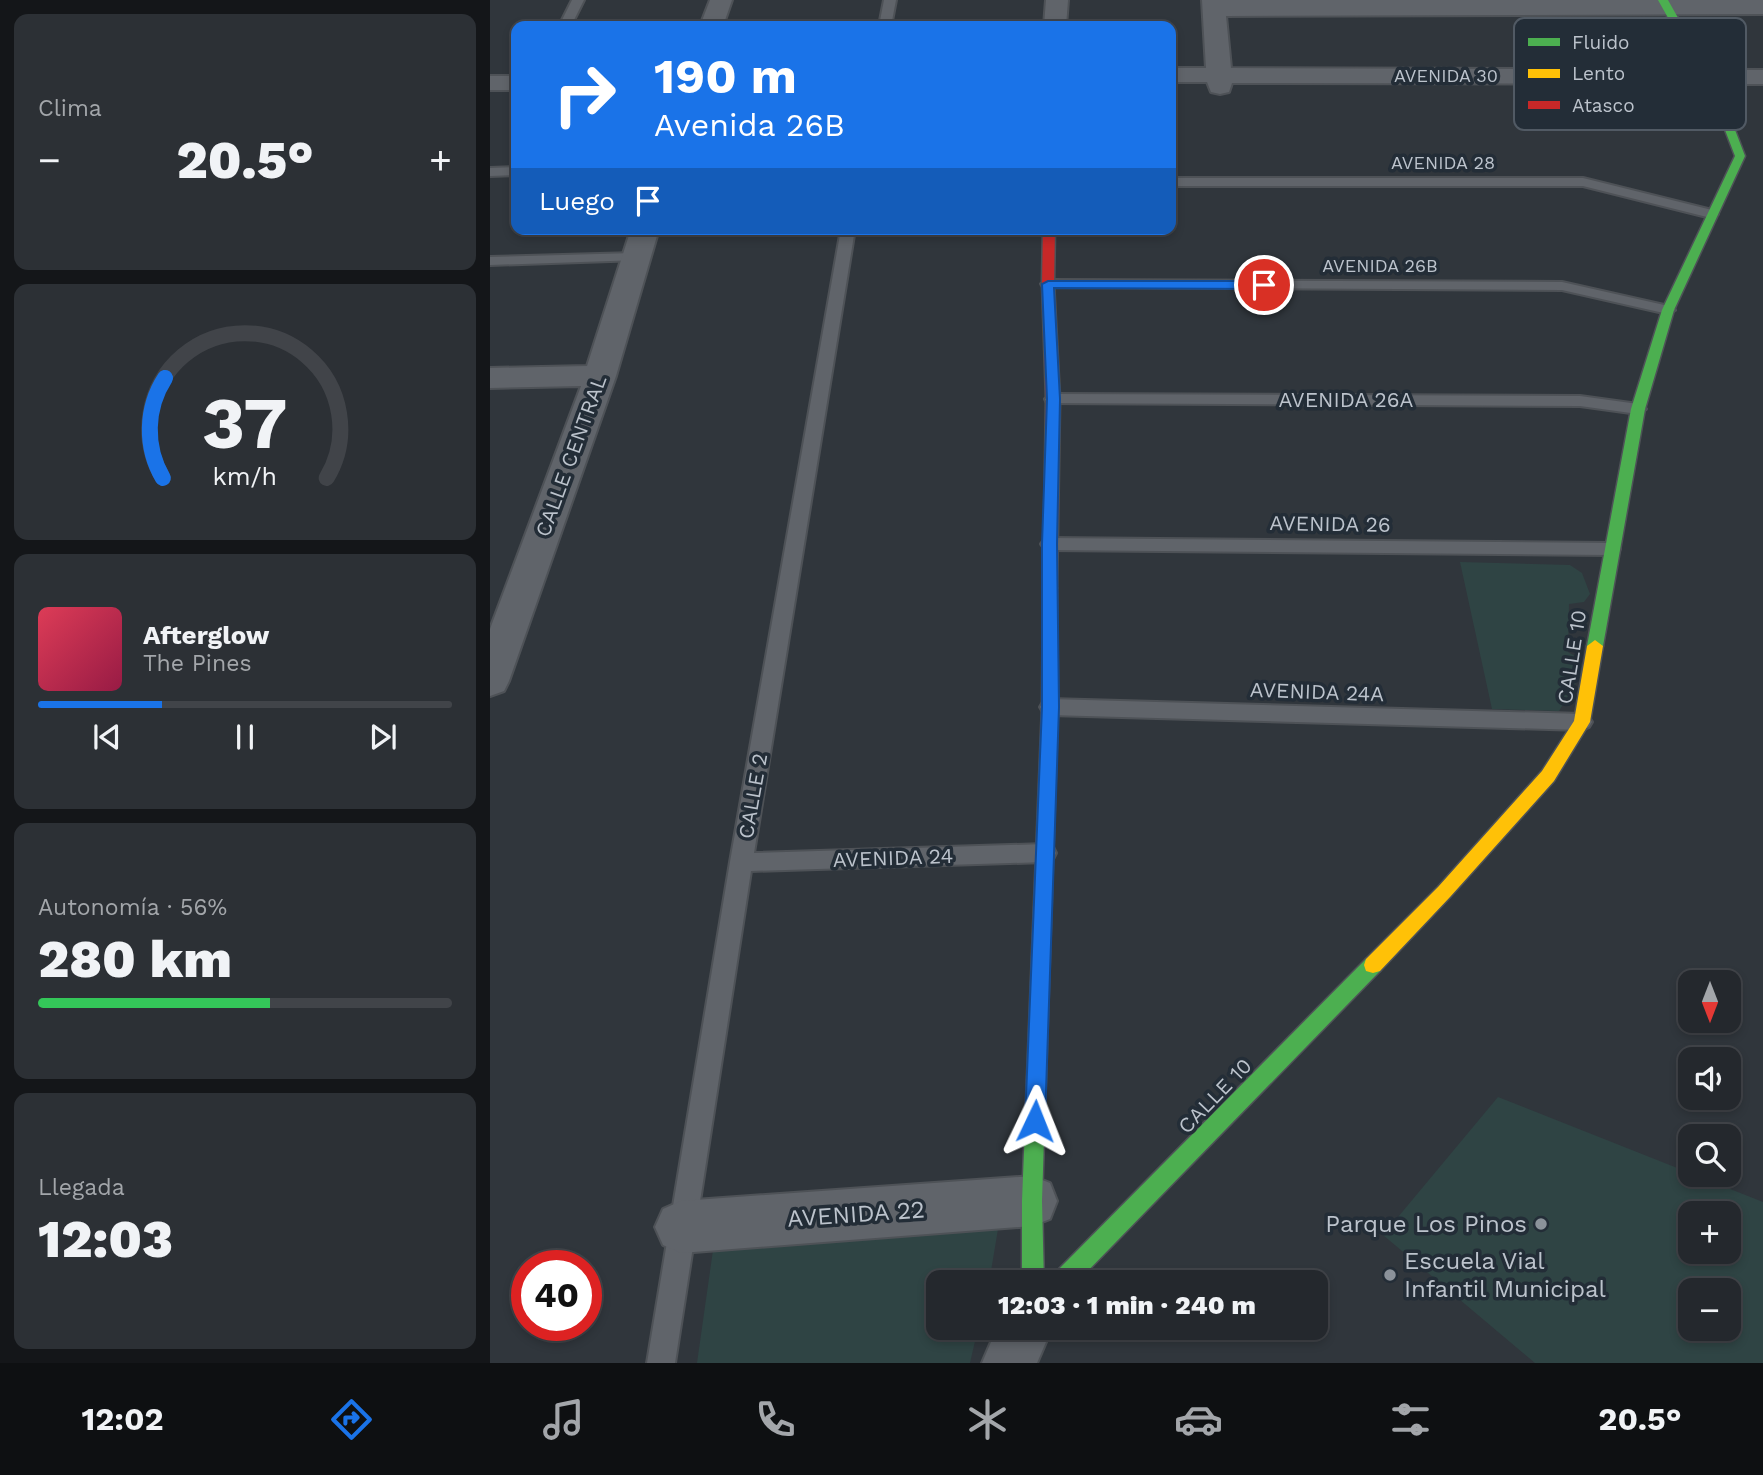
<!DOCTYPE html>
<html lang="es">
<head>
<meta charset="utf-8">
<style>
	body { margin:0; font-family:"Work Sans",sans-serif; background:#2c3035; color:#f1f3f6; height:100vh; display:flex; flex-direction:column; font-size:26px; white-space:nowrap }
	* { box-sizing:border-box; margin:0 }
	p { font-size:23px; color:#a3a6aa }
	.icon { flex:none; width:38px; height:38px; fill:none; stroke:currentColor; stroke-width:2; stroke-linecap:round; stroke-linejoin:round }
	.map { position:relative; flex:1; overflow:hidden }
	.side { display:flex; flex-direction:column; gap:14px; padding:14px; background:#141619; width:490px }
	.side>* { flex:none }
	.guide { position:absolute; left:21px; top:21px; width:665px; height:214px; border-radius:14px; box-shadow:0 4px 10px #0003,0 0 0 2px #414449; background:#1a73e8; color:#fff; overflow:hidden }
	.needle { width:46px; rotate:180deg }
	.buttons { position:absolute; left:1188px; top:970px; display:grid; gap:14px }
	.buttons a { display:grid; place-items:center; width:63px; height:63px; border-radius:14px; background:#24282d; box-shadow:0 4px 10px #0003,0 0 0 2px #414449; font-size:35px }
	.speed { position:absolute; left:21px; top:1250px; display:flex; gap:14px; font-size:35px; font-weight:700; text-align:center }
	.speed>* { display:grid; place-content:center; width:91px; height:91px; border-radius:50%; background:#24282d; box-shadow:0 4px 10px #0003,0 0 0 2px #414449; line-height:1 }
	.speed .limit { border:10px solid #d22; background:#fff; color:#111 }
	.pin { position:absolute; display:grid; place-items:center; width:60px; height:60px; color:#fff; margin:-30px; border:4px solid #fff; border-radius:50%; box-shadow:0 2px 7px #0007 }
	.me { position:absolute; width:77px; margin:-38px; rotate:2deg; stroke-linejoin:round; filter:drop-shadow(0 0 5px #0008) }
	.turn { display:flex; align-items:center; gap:24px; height:147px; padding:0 28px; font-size:32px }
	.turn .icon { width:91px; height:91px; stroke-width:2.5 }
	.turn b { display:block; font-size:49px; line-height:60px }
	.then { display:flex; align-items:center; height:66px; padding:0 28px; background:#0003; gap:14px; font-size:26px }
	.big { font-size:52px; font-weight:800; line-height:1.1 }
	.side .tile { flex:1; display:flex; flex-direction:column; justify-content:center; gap:10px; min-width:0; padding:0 24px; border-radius:14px; background:#2c3035 }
	.side .dial { align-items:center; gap:0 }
	.dial svg { height:182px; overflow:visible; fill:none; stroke:#414449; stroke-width:7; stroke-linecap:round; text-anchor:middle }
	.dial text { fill:#f1f3f6; stroke:none }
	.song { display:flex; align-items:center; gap:21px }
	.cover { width:84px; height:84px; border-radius:10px; background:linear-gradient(135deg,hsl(350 70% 55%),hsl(340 70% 35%)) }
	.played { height:7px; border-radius:4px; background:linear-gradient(90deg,#1a73e8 30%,#414449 30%) }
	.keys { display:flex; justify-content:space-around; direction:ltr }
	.heat { display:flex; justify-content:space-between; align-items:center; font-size:38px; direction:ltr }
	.charge { height:10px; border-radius:5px; background:linear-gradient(90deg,#34c759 56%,#414449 0) }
	.trip { position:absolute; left:436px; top:1270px; width:402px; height:70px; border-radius:14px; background:#24282d; box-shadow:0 4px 10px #0003,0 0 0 2px #414449; font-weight:800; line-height:70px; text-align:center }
	.tabs { display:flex; height:112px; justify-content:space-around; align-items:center; background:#0e1012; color:#a3a6aa }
	.tabs .icon { width:49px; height:49px }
	.tabs .on { color:#1a73e8 }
	.tabs b { font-size:32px; color:#f1f3f6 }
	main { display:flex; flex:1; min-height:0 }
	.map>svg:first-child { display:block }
	.green { fill:#2f4444; fill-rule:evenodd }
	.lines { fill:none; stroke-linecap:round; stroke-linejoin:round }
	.lane-casing { stroke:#4e5257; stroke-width:4 }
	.street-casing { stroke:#4e5257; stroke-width:4 }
	.fast-casing { stroke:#4e5257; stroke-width:3 }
	.slow-casing { stroke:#4e5257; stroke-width:3 }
	.jam-casing { stroke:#4e5257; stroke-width:3 }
	.lane { fill:#60646a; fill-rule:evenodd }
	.street { fill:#60646a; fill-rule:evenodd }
	.fast { fill:#4caf50; fill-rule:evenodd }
	.slow { fill:#ffc107; fill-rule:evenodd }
	.jam { fill:#c62828; fill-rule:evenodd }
	.route { fill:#1a73e8; stroke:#114b97; stroke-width:2 }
	.poi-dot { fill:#8b929a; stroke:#232d37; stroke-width:2.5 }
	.labels { text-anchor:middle; stroke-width:7; stroke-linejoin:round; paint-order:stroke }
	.far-street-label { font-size:18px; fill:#bcc3cc; stroke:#232d37 }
	.street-label { font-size:21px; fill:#bcc3cc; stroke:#232d37 }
	.near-street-label { font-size:24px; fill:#bcc3cc; stroke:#232d37 }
	.near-poi-label { font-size:24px; fill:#bcc3cc; stroke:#232d37; text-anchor:end }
	.key { fill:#232d37; stroke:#515a64; stroke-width:2 }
	.key-label { font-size:19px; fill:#bcc3cc }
</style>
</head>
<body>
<main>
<section class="side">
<div class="tile"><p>Clima</p>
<div class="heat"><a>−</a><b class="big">20.5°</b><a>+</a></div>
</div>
<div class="tile dial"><svg viewBox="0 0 100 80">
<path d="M14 69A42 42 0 1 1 86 69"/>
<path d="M14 69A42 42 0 0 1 15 25" stroke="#1a73e8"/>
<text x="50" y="56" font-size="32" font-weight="700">37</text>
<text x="50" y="72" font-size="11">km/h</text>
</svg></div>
<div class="tile">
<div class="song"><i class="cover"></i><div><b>Afterglow</b><p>The Pines</p></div></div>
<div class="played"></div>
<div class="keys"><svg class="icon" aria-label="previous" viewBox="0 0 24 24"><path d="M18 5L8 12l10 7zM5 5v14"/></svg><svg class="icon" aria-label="pause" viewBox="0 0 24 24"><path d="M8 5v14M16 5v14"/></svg><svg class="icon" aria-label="next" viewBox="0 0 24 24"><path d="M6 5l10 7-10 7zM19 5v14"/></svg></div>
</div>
<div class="tile"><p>Autonomía · 56%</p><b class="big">280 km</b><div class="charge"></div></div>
<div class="tile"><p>Llegada</p><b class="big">12:03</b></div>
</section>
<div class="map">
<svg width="1273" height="1363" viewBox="0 0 1273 1363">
	<rect width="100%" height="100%" fill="#30363c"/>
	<g class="green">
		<polygon points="970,562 1080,565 1092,573 1100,594 1094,602 1079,604 1078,652 1090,659 1094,669 1069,711 1002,709"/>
		<path d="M1008,1097L1273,1202V1363H1045L893,1235ZM1200,1213H1239V1251H1200ZM1200,1290H1239V1328H1200Z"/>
		<polygon points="509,1223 499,1283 448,1283 448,1328 488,1328 480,1363 207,1363 225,1236"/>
	</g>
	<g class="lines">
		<g class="lane-casing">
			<g id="lane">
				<polygon points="82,0 94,0 81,26 69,26"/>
				<polygon points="394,0 406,0 401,26 389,26"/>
				<polygon points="26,167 26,175 0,176 0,168"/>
				<polygon points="681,178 1093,178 1226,211 1228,214 1221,218 1093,186 681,186"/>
				<polygon points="351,229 365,229 264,853 555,844 563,847 566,853 563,859 555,862 261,871 185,1363 157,1363 240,862"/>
				<polygon points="145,253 152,257 150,260 0,265 0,257"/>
				<polygon points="558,280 1072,282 1183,307 1185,310 1178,314 1072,290 553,287 551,284"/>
				<polygon points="563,394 1090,396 1148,404 1156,409 1148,414 1090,406 557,403 555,399"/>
				<polygon points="560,538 1121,543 1127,545 1130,549 1127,553 1121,555 560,550 554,548 551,544 554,540"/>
				<polygon points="560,699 1092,714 1099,717 1102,722 1099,727 1092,730 560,715 553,712 550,707 553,702"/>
			</g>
		</g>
		<g class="street-casing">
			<g id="street">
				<polygon points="220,0 242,0 233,26 210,26"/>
				<polygon points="556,0 578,0 576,26 554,26"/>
				<polygon points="712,0 1273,0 1273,14 736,16 741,68 1273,70 1273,84 742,83 739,92 730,94 721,92 717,82 681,82 681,68 716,68"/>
				<rect x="0" y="76" width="26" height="14"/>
				<polygon points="141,229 169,229 126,376 19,681 14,691 0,696 0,629 91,386 0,388 0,368 97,366"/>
				<polygon points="542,1176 560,1183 567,1201 560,1219 542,1226 191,1253 173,1245 165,1227 173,1209 191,1201"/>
				<polygon points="507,1328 562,1328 547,1363 492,1363"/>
			</g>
		</g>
		<g class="fast-casing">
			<g id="fast">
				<polygon points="1168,0 1178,0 1232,96 1255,156 1184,310 1155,409 1113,646 1105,652 1097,646 1141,409 1172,310 1245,156 1222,96"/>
				<polygon points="560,583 567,588 568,707 552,1201 554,1283 532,1283 532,1201 552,707 553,588"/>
				<polygon points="883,957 890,959 892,965 890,971 586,1283 560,1283 563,1275 876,959"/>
			</g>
		</g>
		<g class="slow-casing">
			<polygon id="slow" points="1105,640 1113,646 1100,722 1064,781 960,897 890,971 883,973 876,971 874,965 876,959 948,887 1052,771 1084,721 1097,646"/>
		</g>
		<g class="jam-casing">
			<polygon id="jam" points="553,229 565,229 564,284 570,399 567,588 560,593 553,588 556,399 552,284"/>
		</g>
		<use href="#lane" class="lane"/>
		<use href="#street" class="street"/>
		<use href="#fast" class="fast"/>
		<use href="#slow" class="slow"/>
		<use href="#jam" class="jam"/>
	</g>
	<polygon class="route" points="558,281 774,281 780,285 774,289 564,288 570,399 567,544 569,707 555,1121 552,1128 545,1131 537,1128 535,1121 552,707 552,544 557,399 552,284"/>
	<g class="poi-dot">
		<circle cx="1051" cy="1224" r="7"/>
		<circle cx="900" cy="1275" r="7"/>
	</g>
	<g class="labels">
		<g class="far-street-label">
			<text x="956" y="82">AVENIDA 30</text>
			<text x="953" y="169">AVENIDA 28</text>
			<text x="890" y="272">AVENIDA 26B</text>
		</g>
		<g class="street-label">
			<text x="856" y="407">AVENIDA 26A</text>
			<text transform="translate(81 456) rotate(-70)" y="7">CALLE CENTRAL</text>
			<text transform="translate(840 524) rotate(1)" y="7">AVENIDA 26</text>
			<text transform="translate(1082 657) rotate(-81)" y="7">CALLE 10</text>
			<text transform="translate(827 692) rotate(2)" y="7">AVENIDA 24A</text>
			<text transform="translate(263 796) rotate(-80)" y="7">CALLE 2</text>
			<text transform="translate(403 858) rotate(-2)" y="7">AVENIDA 24</text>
			<text transform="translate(725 1096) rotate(-46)" y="7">CALLE 10</text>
		</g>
		<g class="near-street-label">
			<text transform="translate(366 1214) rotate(-4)" y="8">AVENIDA 22</text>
		</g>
		<g class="near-poi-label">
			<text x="1037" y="1232">Parque Los Pinos</text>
			<text x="914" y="1269" text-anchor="start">Escuela Vial<tspan x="914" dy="28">Infantil Municipal</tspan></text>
		</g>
	</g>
	<rect x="1024" y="18" width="232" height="112" rx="10" class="key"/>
	<rect x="1038" y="38" width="32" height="8" fill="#4caf50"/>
	<rect x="1038" y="69" width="32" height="9" fill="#ffc107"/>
	<rect x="1038" y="101" width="32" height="8" fill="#c62828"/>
	<g class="key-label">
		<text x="1082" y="49">Fluido</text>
		<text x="1082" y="80">Lento</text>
		<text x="1082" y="112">Atasco</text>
	</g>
</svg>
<div class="buttons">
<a><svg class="needle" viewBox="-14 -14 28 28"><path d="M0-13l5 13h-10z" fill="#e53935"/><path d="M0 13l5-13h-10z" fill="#a3a6aa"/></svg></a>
<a><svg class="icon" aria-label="sound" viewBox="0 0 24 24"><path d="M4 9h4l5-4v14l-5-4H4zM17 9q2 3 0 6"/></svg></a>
<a><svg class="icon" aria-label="search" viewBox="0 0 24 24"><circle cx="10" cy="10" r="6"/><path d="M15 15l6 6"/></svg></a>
<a>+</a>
<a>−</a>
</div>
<div class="speed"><div class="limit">40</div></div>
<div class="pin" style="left:774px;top:285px;background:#d93025"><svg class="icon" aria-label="arrive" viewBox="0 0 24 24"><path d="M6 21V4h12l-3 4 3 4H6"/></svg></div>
<svg class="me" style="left:545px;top:1121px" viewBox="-20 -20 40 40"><path d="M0-17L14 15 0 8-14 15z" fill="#1a73e8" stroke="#fff" stroke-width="4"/></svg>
<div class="trip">12:03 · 1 min · 240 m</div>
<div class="guide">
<div class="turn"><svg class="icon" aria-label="right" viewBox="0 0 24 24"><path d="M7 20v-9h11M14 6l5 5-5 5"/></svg><div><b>190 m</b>Avenida 26B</div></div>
<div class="then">Luego<svg class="icon" aria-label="arrive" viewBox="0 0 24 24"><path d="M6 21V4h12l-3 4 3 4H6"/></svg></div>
</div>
</div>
</main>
<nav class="tabs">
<b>12:02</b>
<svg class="icon on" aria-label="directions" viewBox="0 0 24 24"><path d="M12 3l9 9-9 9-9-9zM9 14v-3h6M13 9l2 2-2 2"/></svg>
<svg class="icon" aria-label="music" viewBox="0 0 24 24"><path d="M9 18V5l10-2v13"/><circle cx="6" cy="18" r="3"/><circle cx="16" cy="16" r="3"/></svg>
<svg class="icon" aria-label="phone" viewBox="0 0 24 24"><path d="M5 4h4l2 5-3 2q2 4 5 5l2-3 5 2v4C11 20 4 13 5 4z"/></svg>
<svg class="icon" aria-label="climate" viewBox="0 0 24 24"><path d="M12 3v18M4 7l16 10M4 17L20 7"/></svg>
<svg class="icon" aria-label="car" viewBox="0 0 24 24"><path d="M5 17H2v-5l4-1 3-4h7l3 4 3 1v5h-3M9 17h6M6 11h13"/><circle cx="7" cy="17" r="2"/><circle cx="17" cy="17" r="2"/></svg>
<svg class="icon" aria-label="filters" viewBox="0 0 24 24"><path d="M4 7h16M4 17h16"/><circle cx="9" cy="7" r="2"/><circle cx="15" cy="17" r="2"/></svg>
<b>20.5°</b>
</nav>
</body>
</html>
